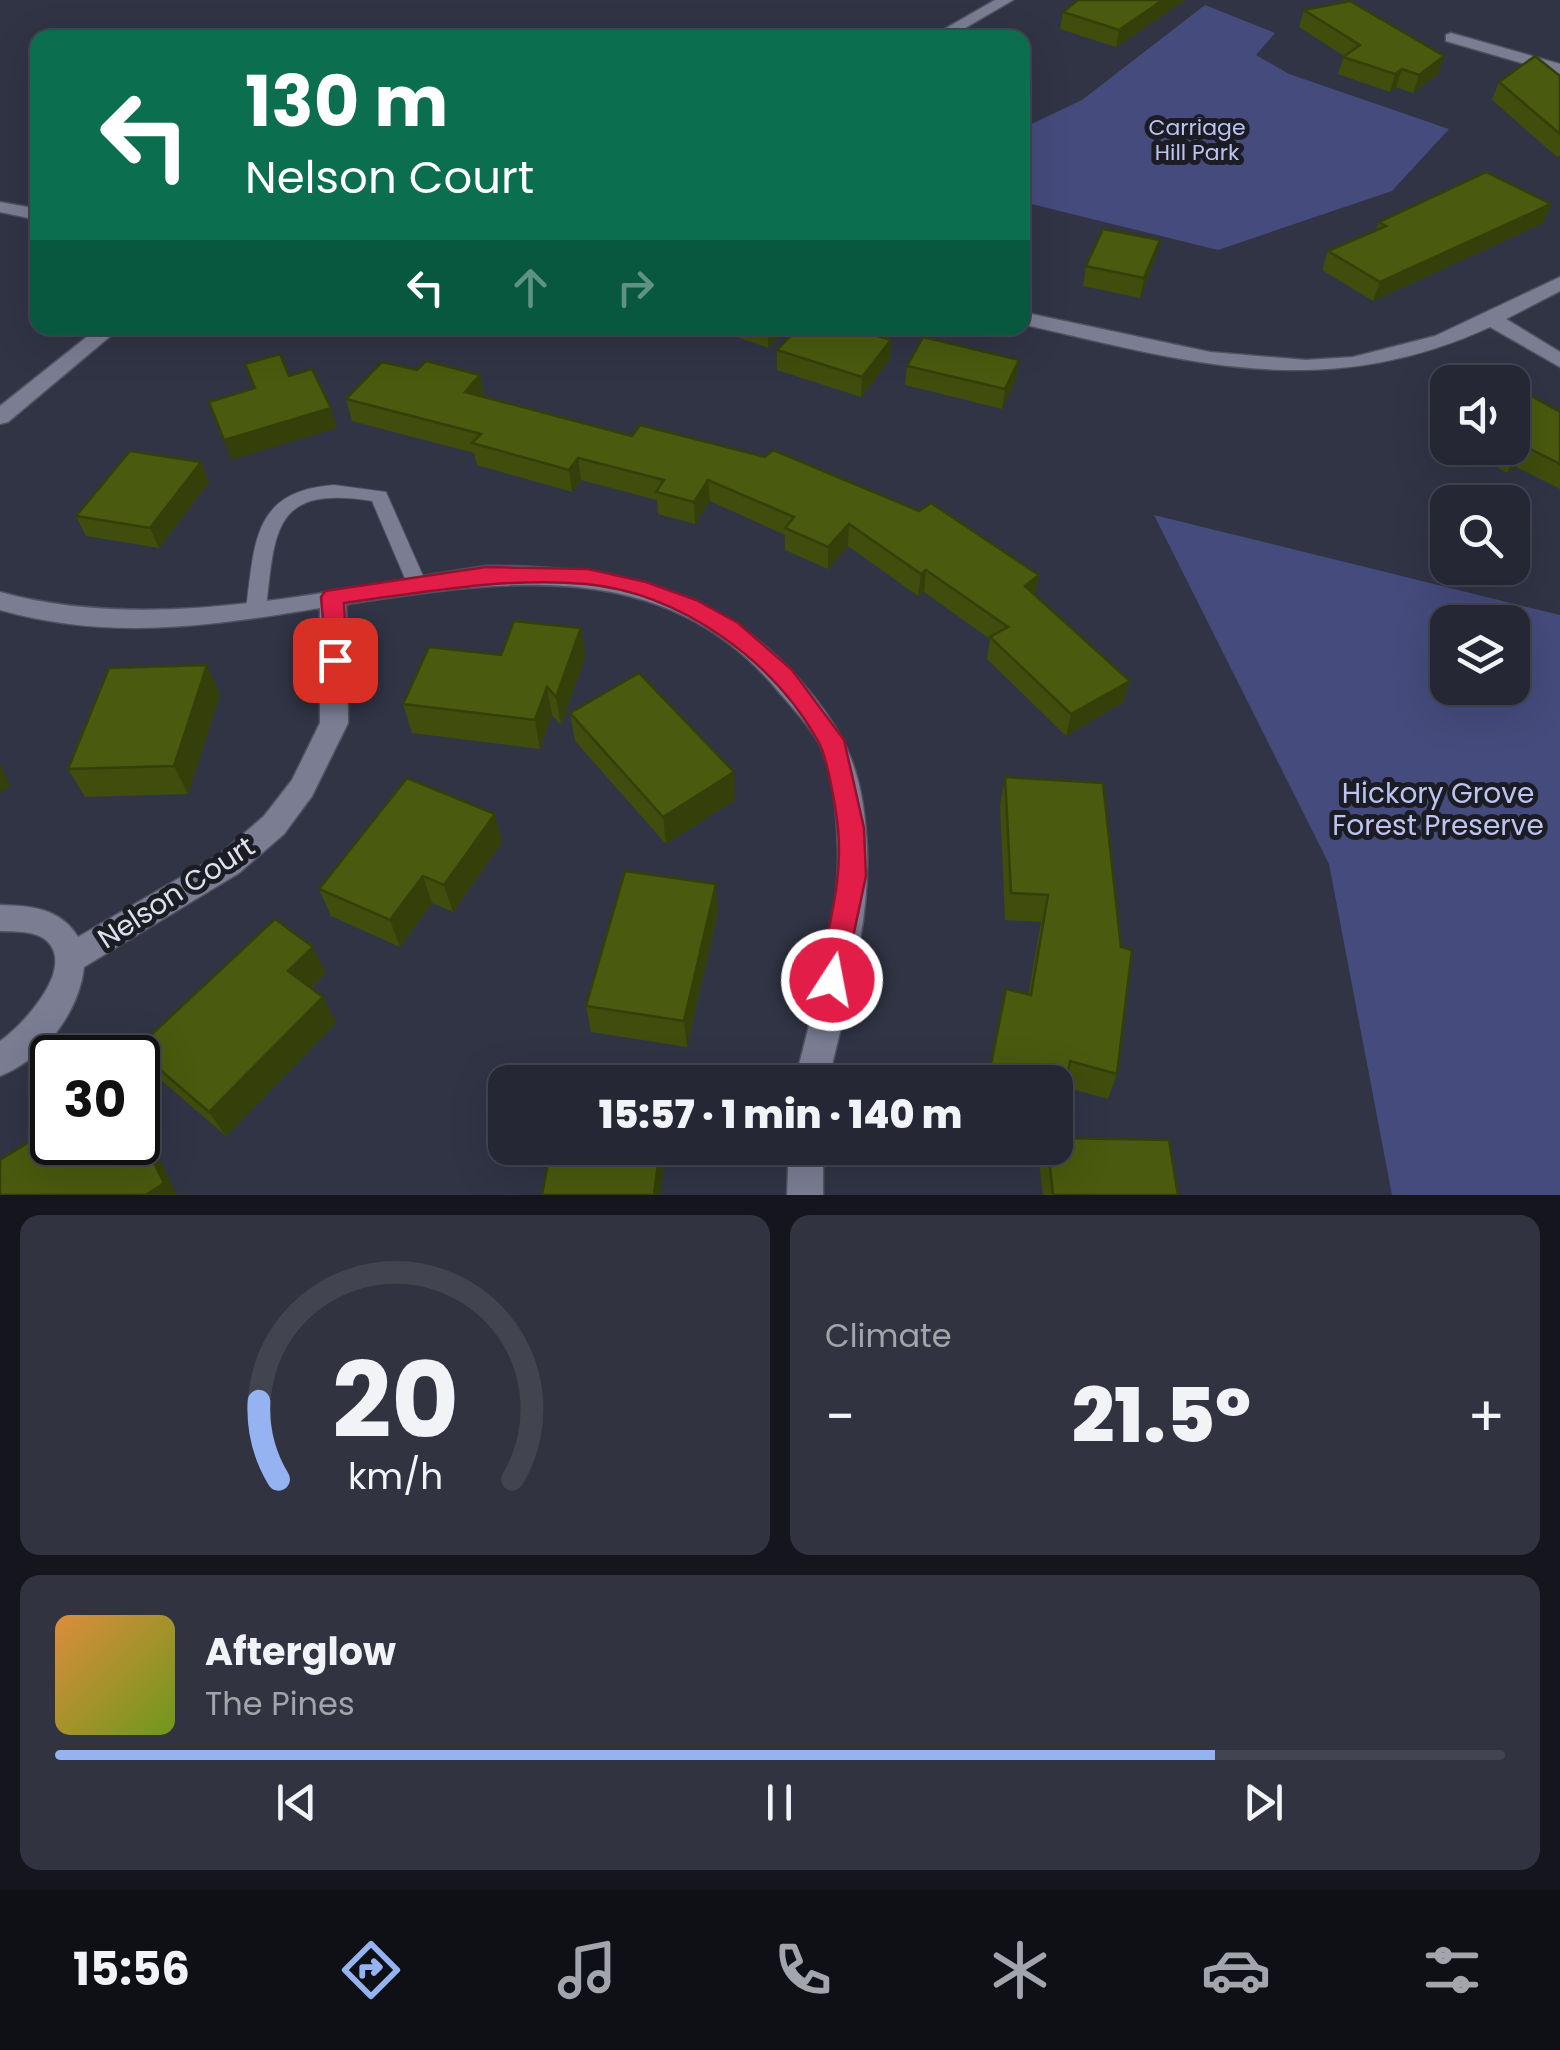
<!DOCTYPE html>
<html lang="en">
<head>
<meta charset="utf-8">
<style>
	body { margin:0; font-family:Poppins,sans-serif; background:#313340; color:#f1f3f6; height:100vh; display:flex; flex-direction:column; font-size:38px; white-space:nowrap }
	* { box-sizing:border-box; margin:0 }
	p { font-size:32px; color:#a3a5ac }
	.icon { flex:none; width:55px; height:55px; fill:none; stroke:currentColor; stroke-width:2; stroke-linecap:round; stroke-linejoin:round }
	.map { position:relative; height:1195px; overflow:hidden }
	.drawer { display:flex; flex-direction:column; gap:20px; padding:20px; background:#14151d; flex:1 }
	.drawer>* { flex:none }
	.banner { position:absolute; left:30px; top:30px; width:1000px; height:305px; border-radius:20px; box-shadow:0 10px 40px #0002,0 0 0 2px #42444f; background:#0b6e4f; color:#fff; overflow:hidden }
	.controls { position:absolute; left:1430px; top:365px; display:grid; gap:20px }
	.controls a { display:grid; place-items:center; width:100px; height:100px; border-radius:20px; background:#252734; box-shadow:0 10px 40px #0002,0 0 0 2px #42444f; font-size:50px }
	.speed { position:absolute; left:30px; top:1035px; display:flex; gap:20px; font-size:50px; font-weight:700; text-align:center }
	.speed>* { display:grid; place-content:center; width:130px; height:130px; border-radius:50%; background:#252734; box-shadow:0 10px 40px #0002,0 0 0 2px #42444f; line-height:1 }
	.speed .limit { border:5px solid #111; border-radius:15px; background:#fff; color:#111 }
	.pin { position:absolute; display:grid; place-items:center; width:85px; height:85px; color:#fff; margin:-42px; border-radius:20px; box-shadow:0 5px 15px #0006 }
	.me { position:absolute; width:110px; margin:-55px; rotate:11deg; stroke-linejoin:round; filter:drop-shadow(0 0 8px #0008) }
	.turn { display:flex; align-items:center; gap:35px; height:210px; padding:0 50px; font-size:45px }
	.turn .icon { width:130px; height:130px; stroke-width:2.5 }
	.turn b { display:block; font-size:70px; line-height:85px }
	.lanes { display:flex; align-items:center; height:95px; padding:0 50px; background:#0003; justify-content:center; gap:50px; direction:ltr }
	.lanes .off { opacity:.35 }
	.big { font-size:75px; font-weight:800; line-height:1.1 }
	.drawer .card { flex:1; display:flex; flex-direction:column; justify-content:center; gap:15px; min-width:0; padding:0 35px; border-radius:20px; background:#313340 }
	.drawer .dial { align-items:center; gap:0 }
	.dial svg { height:260px; overflow:visible; fill:none; stroke:#42444f; stroke-width:7; stroke-linecap:round; text-anchor:middle }
	.dial text { fill:#f1f3f6; stroke:none }
	.song { display:flex; align-items:center; gap:30px }
	.cover { width:120px; height:120px; border-radius:15px; background:linear-gradient(135deg,hsl(30 70% 55%),hsl(80 70% 35%)) }
	.played { height:10px; border-radius:5px; background:linear-gradient(90deg,#95b2f1 80%,#42444f 80%) }
	.keys { display:flex; justify-content:space-around; direction:ltr }
	.heat { display:flex; justify-content:space-between; align-items:center; font-size:55px; direction:ltr }
	.drawer .tiles { flex:1; display:grid; gap:20px; grid-template-columns:1fr 1fr }
	.card:last-child { grid-column:span 2 }
	.trip { position:absolute; left:488px; top:1065px; width:585px; height:100px; border-radius:20px; background:#252734; box-shadow:0 10px 40px #0002,0 0 0 2px #42444f; font-weight:800; line-height:100px; text-align:center }
	.tab-bar { display:flex; height:160px; justify-content:space-around; align-items:center; background:#0f1015; color:#a3a5ac }
	.tab-bar .icon { width:70px; height:70px }
	.tab-bar .on { color:#95b2f1 }
	.tab-bar b { font-size:45px; color:#f1f3f6 }
	.map>svg:first-child { display:block }
	.green { fill:#454b7c; fill-rule:evenodd }
	.lines { fill:none; stroke-linecap:round; stroke-linejoin:round }
	.service-casing { stroke:#505261; stroke-width:2 }
	.minor-casing { stroke:#505261; stroke-width:3 }
	.service { fill:#7b7e93; fill-rule:evenodd }
	.minor { fill:#7b7e93; fill-rule:evenodd }
	.wall { fill:#404d0c }
	.shaded-wall { fill:#343f0a }
	.building { fill:#4a5a0e; stroke:#343f0a; stroke-width:2.5 }
	.route { fill:#e11d48; stroke:#92132f; stroke-width:2.5 }
	.labels { text-anchor:middle; stroke-width:10; stroke-linejoin:round; paint-order:stroke }
	.far-park-label { font-size:22px; fill:#bcc4ef; stroke:#1b1c24 }
	.park-label { font-size:28px; fill:#bcc4ef; stroke:#1b1c24 }
	.street-label { font-size:28px; fill:#dee1ec; stroke:#1b1c24 }
</style>
</head>
<body>
<div class="map">
<svg width="1560" height="1195" viewBox="0 0 1560 1195">
	<rect width="100%" height="100%" fill="#313445"/>
	<g class="green">
		<polygon points="1205,5 1275,33 1256,55 1289,74 1449,129 1392,191 1218,250 1023,202 1023,128 1082,100"/>
		<path d="M1154,515L1560,615V1195H1392L1329,864ZM1448,622H1512V688H1448Z"/>
	</g>
	<g class="lines">
		<g class="service-casing">
			<path id="service" d="M334,485L386,492L427,585L424,590H410L372,501C273,485 275,530 266,609L256,616L249,614L246,609C255,543 252,491 334,485Z"/>
		</g>
		<g class="minor-casing">
			<g id="minor">
				<polygon points="995,0 1013,0 948,38 929,38"/>
				<polygon points="1451,33 1560,64 1560,74 1446,41 1446,35"/>
				<polygon points="0,202 38,209 38,220 0,212"/>
				<path d="M1560,277V291L1506,319L1560,352V367L1490,327C1324,403 1191,363 1022,324V312L1210,352L1306,360L1353,357L1435,336Z"/>
				<polygon points="98,328 120,328 8,422 0,424 0,406"/>
				<path d="M487,566C604,565 717,587 798,678C848,734 864,774 867,850C870,927 845,1008 828,1082H795C812,1007 840,927 838,850C837,816 834,767 816,738C804,719 787,702 773,685C660,554 496,581 346,604L348,723L312,796L284,834L239,873L84,967C79,1013 43,1059 0,1076V1041C22,1026 76,969 47,941C35,930 15,932 0,931V905C32,906 60,908 78,937L219,855L264,816L292,780L320,723V608C211,626 108,641 0,610V592C155,635 330,589 487,566Z"/>
				<polygon points="789,1148 823,1148 823,1195 787,1195"/>
			</g>
		</g>
		<use href="#service" class="service"/>
		<use href="#minor" class="minor"/>
	</g>
	<g class="wall">
		<polygon points="1078,0 1185,0 1116,47 1060,29 1063,12"/>
		<polygon points="1304,10 1438,74 1413,93 1396,87 1390,92 1338,74 1344,56 1299,27"/>
		<polygon points="1560,76 1560,156 1557,157 1492,100 1499,82"/>
		<polygon points="1551,204 1543,223 1373,301 1322,270 1328,251 1376,230 1379,222"/>
		<polygon points="1155,259 1140,298 1083,286 1086,266"/>
		<polygon points="713,328 788,328 768,348"/>
		<polygon points="891,340 890,359 861,397 777,370 777,350"/>
		<polygon points="1019,360 1016,380 1002,409 905,385 907,366"/>
		<polygon points="417,370 480,375 484,396 1039,575 1035,596 1130,681 1123,702 1066,736 987,659 990,639 924,592 918,596 848,546 828,569 785,550 785,535 710,501 695,524 658,514 657,500 581,480 572,492 477,465 474,453 352,421 346,399"/>
		<polygon points="1560,412 1560,489 1516,467 1507,473 1465,448 1512,448"/>
		<polygon points="201,462 209,482 159,548 86,536 76,516"/>
		<polygon points="581,628 585,657 561,725 552,715 540,749 412,733 403,704 501,655"/>
		<polygon points="220,694 188,794 85,797 68,769"/>
		<polygon points="570,713 735,800 666,844 575,741"/>
		<polygon points="1005,777 1117,1074 1108,1099 1065,1087 1056,1118 1055,1082 987,1082 1006,989 1028,995 1041,922 1005,920 1000,806"/>
		<polygon points="495,814 502,842 453,912 432,903 400,947 331,916 319,889"/>
		<polygon points="718,912 687,1047 591,1032 586,1006"/>
		<polygon points="326,973 311,988 336,1023 226,1136 154,1074 136,1049"/>
		<polygon points="1044,1148 1055,1148 1178,1195 1043,1195 1039,1161"/>
	</g>
	<g class="shaded-wall">
		<polygon points="1163,0 1185,0 1116,47 1119,30"/>
		<polygon points="1444,56 1438,74 1413,93 1419,75"/>
		<polygon points="1402,69 1396,87 1390,92 1395,74"/>
		<polygon points="1551,204 1543,223 1373,301 1380,282"/>
		<polygon points="1160,240 1155,259 1140,298 1144,278"/>
		<polygon points="768,328 788,328 768,348"/>
		<polygon points="891,340 890,359 861,397 862,377"/>
		<polygon points="1019,360 1016,380 1002,409 1005,389"/>
		<polygon points="480,375 484,396 465,392"/>
		<polygon points="331,408 337,428 231,460 224,440"/>
		<polygon points="1526,447 1516,467 1507,473 1517,453"/>
		<polygon points="578,458 581,480 572,492 569,470"/>
		<polygon points="201,462 209,482 159,548 150,528"/>
		<polygon points="708,480 710,501 695,524 694,502"/>
		<polygon points="849,524 848,546 828,569 828,547"/>
		<polygon points="926,570 924,592 918,596 921,574"/>
		<polygon points="1039,575 1035,597 1025,586"/>
		<polygon points="581,628 585,657 561,725 556,697"/>
		<polygon points="207,665 220,694 188,794 174,766"/>
		<polygon points="1130,681 1123,702 1066,736 1071,714"/>
		<polygon points="547,687 552,715 540,749 535,720"/>
		<polygon points="0,763 10,787 0,792"/>
		<polygon points="734,772 735,800 666,844 663,817"/>
		<polygon points="495,814 502,842 453,912 444,885"/>
		<polygon points="423,876 432,903 400,947 390,920"/>
		<polygon points="716,884 718,912 687,1047 684,1021"/>
		<polygon points="313,947 326,973 301,997 288,971"/>
		<polygon points="323,997 336,1023 226,1136 209,1112"/>
		<polygon points="138,1115 177,1195 146,1195 138,1130"/>
		<polygon points="660,1148 667,1148 660,1195 654,1195"/>
	</g>
	<g class="building">
		<polygon points="1078,0 1163,0 1119,30 1063,12"/>
		<polygon points="1350,1 1444,56 1419,75 1402,69 1395,74 1343,57 1360,45 1304,10"/>
		<polygon points="1535,56 1560,76 1560,134 1499,82"/>
		<polygon points="1486,172 1551,204 1380,282 1328,251 1386,226 1379,222"/>
		<polygon points="1103,229 1160,240 1144,278 1086,266"/>
		<polygon points="798,328 852,328 891,340 862,377 777,350"/>
		<polygon points="923,337 1019,360 1005,389 907,366"/>
		<polygon points="280,354 289,376 312,369 331,408 224,440 209,402 255,388 245,364"/>
		<polygon points="426,361 480,375 465,392 632,436 640,425 765,457 773,450 919,511 931,503 1039,575 1025,586 1130,681 1071,714 990,637 1008,627 926,570 921,574 849,524 828,547 785,528 794,517 708,480 694,502 656,492 664,480 578,458 569,470 472,443 481,434 346,399 382,362 417,370"/>
		<polygon points="1512,385 1560,412 1560,464 1526,447 1517,453 1507,448 1512,448"/>
		<polygon points="130,451 201,462 150,528 76,516"/>
		<polygon points="514,621 581,628 556,697 547,687 535,720 403,704 429,647 501,655"/>
		<polygon points="207,665 174,766 68,769 109,668"/>
		<polygon points="639,673 734,772 663,817 570,713"/>
		<polygon points="1005,777 1103,783 1121,947 1132,950 1117,1074 1070,1061 1064,1094 1055,1092 1055,1082 1020,1082 989,1074 1006,989 1031,995 1048,895 1011,893"/>
		<polygon points="407,778 495,814 444,885 423,876 390,920 319,889"/>
		<polygon points="625,871 716,884 684,1021 586,1006"/>
		<polygon points="275,919 313,947 288,971 323,997 209,1112 136,1049"/>
		<polygon points="564,1077 647,1082 563,1082"/>
		<polygon points="52,1128 52,1142 138,1142 138,1130 164,1183 146,1195 0,1195 0,1160"/>
		<polygon points="1055,1138 1169,1140 1178,1195 1053,1195 1048,1148 1055,1148"/>
		<polygon points="551,1148 660,1148 654,1195 542,1195"/>
	</g>
	<path class="route" d="M486,567L588,569L646,582L696,600L738,623L792,670L844,740L864,828L866,876L842,989L832,993L822,989L818,980C828,930 843,880 838,829C836,809 828,758 818,741C773,660 680,593 586,584C505,577 425,592 344,603L347,660L335,669L327,666L321,597L325,591Z"/>
	<g class="labels">
		<g class="far-park-label">
			<text x="1197" y="135">Carriage<tspan x="1197" dy="25">Hill Park</tspan></text>
		</g>
		<g class="park-label">
			<text x="1438" y="803">Hickory Grove<tspan x="1438" dy="32">Forest Preserve</tspan></text>
		</g>
		<g class="street-label">
			<text transform="translate(176 892) rotate(-33)" y="10">Nelson Court</text>
		</g>
	</g>
</svg>
<div class="controls">
<a><svg class="icon" aria-label="sound" viewBox="0 0 24 24"><path d="M4 9h4l5-4v14l-5-4H4zM17 9q2 3 0 6"/></svg></a>
<a><svg class="icon" aria-label="search" viewBox="0 0 24 24"><circle cx="10" cy="10" r="6"/><path d="M15 15l6 6"/></svg></a>
<a><svg class="icon" aria-label="layers" viewBox="0 0 24 24"><path d="M12 4l9 5-9 5-9-5zM3 14l9 5 9-5"/></svg></a>
</div>
<div class="speed"><div class="limit">30</div></div>
<div class="pin" style="left:335px;top:660px;background:#d93025"><svg class="icon" aria-label="arrive" viewBox="0 0 24 24"><path d="M6 21V4h12l-3 4 3 4H6"/></svg></div>
<svg class="me" style="left:832px;top:980px" viewBox="-20 -20 40 40"><circle r="17" fill="#e11d48" stroke="#fff" stroke-width="3"/><path d="M0-11L8 9 0 5-8 9z" fill="#fff"/></svg>
<div class="trip">15:57 · 1 min · 140 m</div>
<div class="banner">
<div class="turn"><svg class="icon" aria-label="left" viewBox="0 0 24 24"><path d="M17 20v-9H6M10 6l-5 5 5 5"/></svg><div><b>130 m</b>Nelson Court</div></div>
<div class="lanes"><svg class="icon" aria-label="left" viewBox="0 0 24 24"><path d="M17 20v-9H6M10 6l-5 5 5 5"/></svg><svg class="icon off" aria-label="ahead" viewBox="0 0 24 24"><path d="M12 20V5M6 11l6-6 6 6"/></svg><svg class="icon off" aria-label="right" viewBox="0 0 24 24"><path d="M7 20v-9h11M14 6l5 5-5 5"/></svg></div>
</div>
</div>
<section class="drawer">
<div class="tiles">
<div class="card dial"><svg viewBox="0 0 100 80">
<path d="M14 69A42 42 0 1 1 86 69"/>
<path d="M14 69A42 42 0 0 1 8 45" stroke="#95b2f1"/>
<text x="50" y="56" font-size="32" font-weight="700">20</text>
<text x="50" y="72" font-size="11">km/h</text>
</svg></div>
<div class="card"><p>Climate</p>
<div class="heat"><a>−</a><b class="big">21.5°</b><a>+</a></div>
</div>
<div class="card">
<div class="song"><i class="cover"></i><div><b>Afterglow</b><p>The Pines</p></div></div>
<div class="played"></div>
<div class="keys"><svg class="icon" aria-label="previous" viewBox="0 0 24 24"><path d="M18 5L8 12l10 7zM5 5v14"/></svg><svg class="icon" aria-label="pause" viewBox="0 0 24 24"><path d="M8 5v14M16 5v14"/></svg><svg class="icon" aria-label="next" viewBox="0 0 24 24"><path d="M6 5l10 7-10 7zM19 5v14"/></svg></div>
</div>
</div>
</section>
<nav class="tab-bar">
<b>15:56</b>
<svg class="icon on" aria-label="directions" viewBox="0 0 24 24"><path d="M12 3l9 9-9 9-9-9zM9 14v-3h6M13 9l2 2-2 2"/></svg>
<svg class="icon" aria-label="music" viewBox="0 0 24 24"><path d="M9 18V5l10-2v13"/><circle cx="6" cy="18" r="3"/><circle cx="16" cy="16" r="3"/></svg>
<svg class="icon" aria-label="phone" viewBox="0 0 24 24"><path d="M5 4h4l2 5-3 2q2 4 5 5l2-3 5 2v4C11 20 4 13 5 4z"/></svg>
<svg class="icon" aria-label="climate" viewBox="0 0 24 24"><path d="M12 3v18M4 7l16 10M4 17L20 7"/></svg>
<svg class="icon" aria-label="car" viewBox="0 0 24 24"><path d="M5 17H2v-5l4-1 3-4h7l3 4 3 1v5h-3M9 17h6M6 11h13"/><circle cx="7" cy="17" r="2"/><circle cx="17" cy="17" r="2"/></svg>
<svg class="icon" aria-label="filters" viewBox="0 0 24 24"><path d="M4 7h16M4 17h16"/><circle cx="9" cy="7" r="2"/><circle cx="15" cy="17" r="2"/></svg>
</nav>
</body>
</html>
